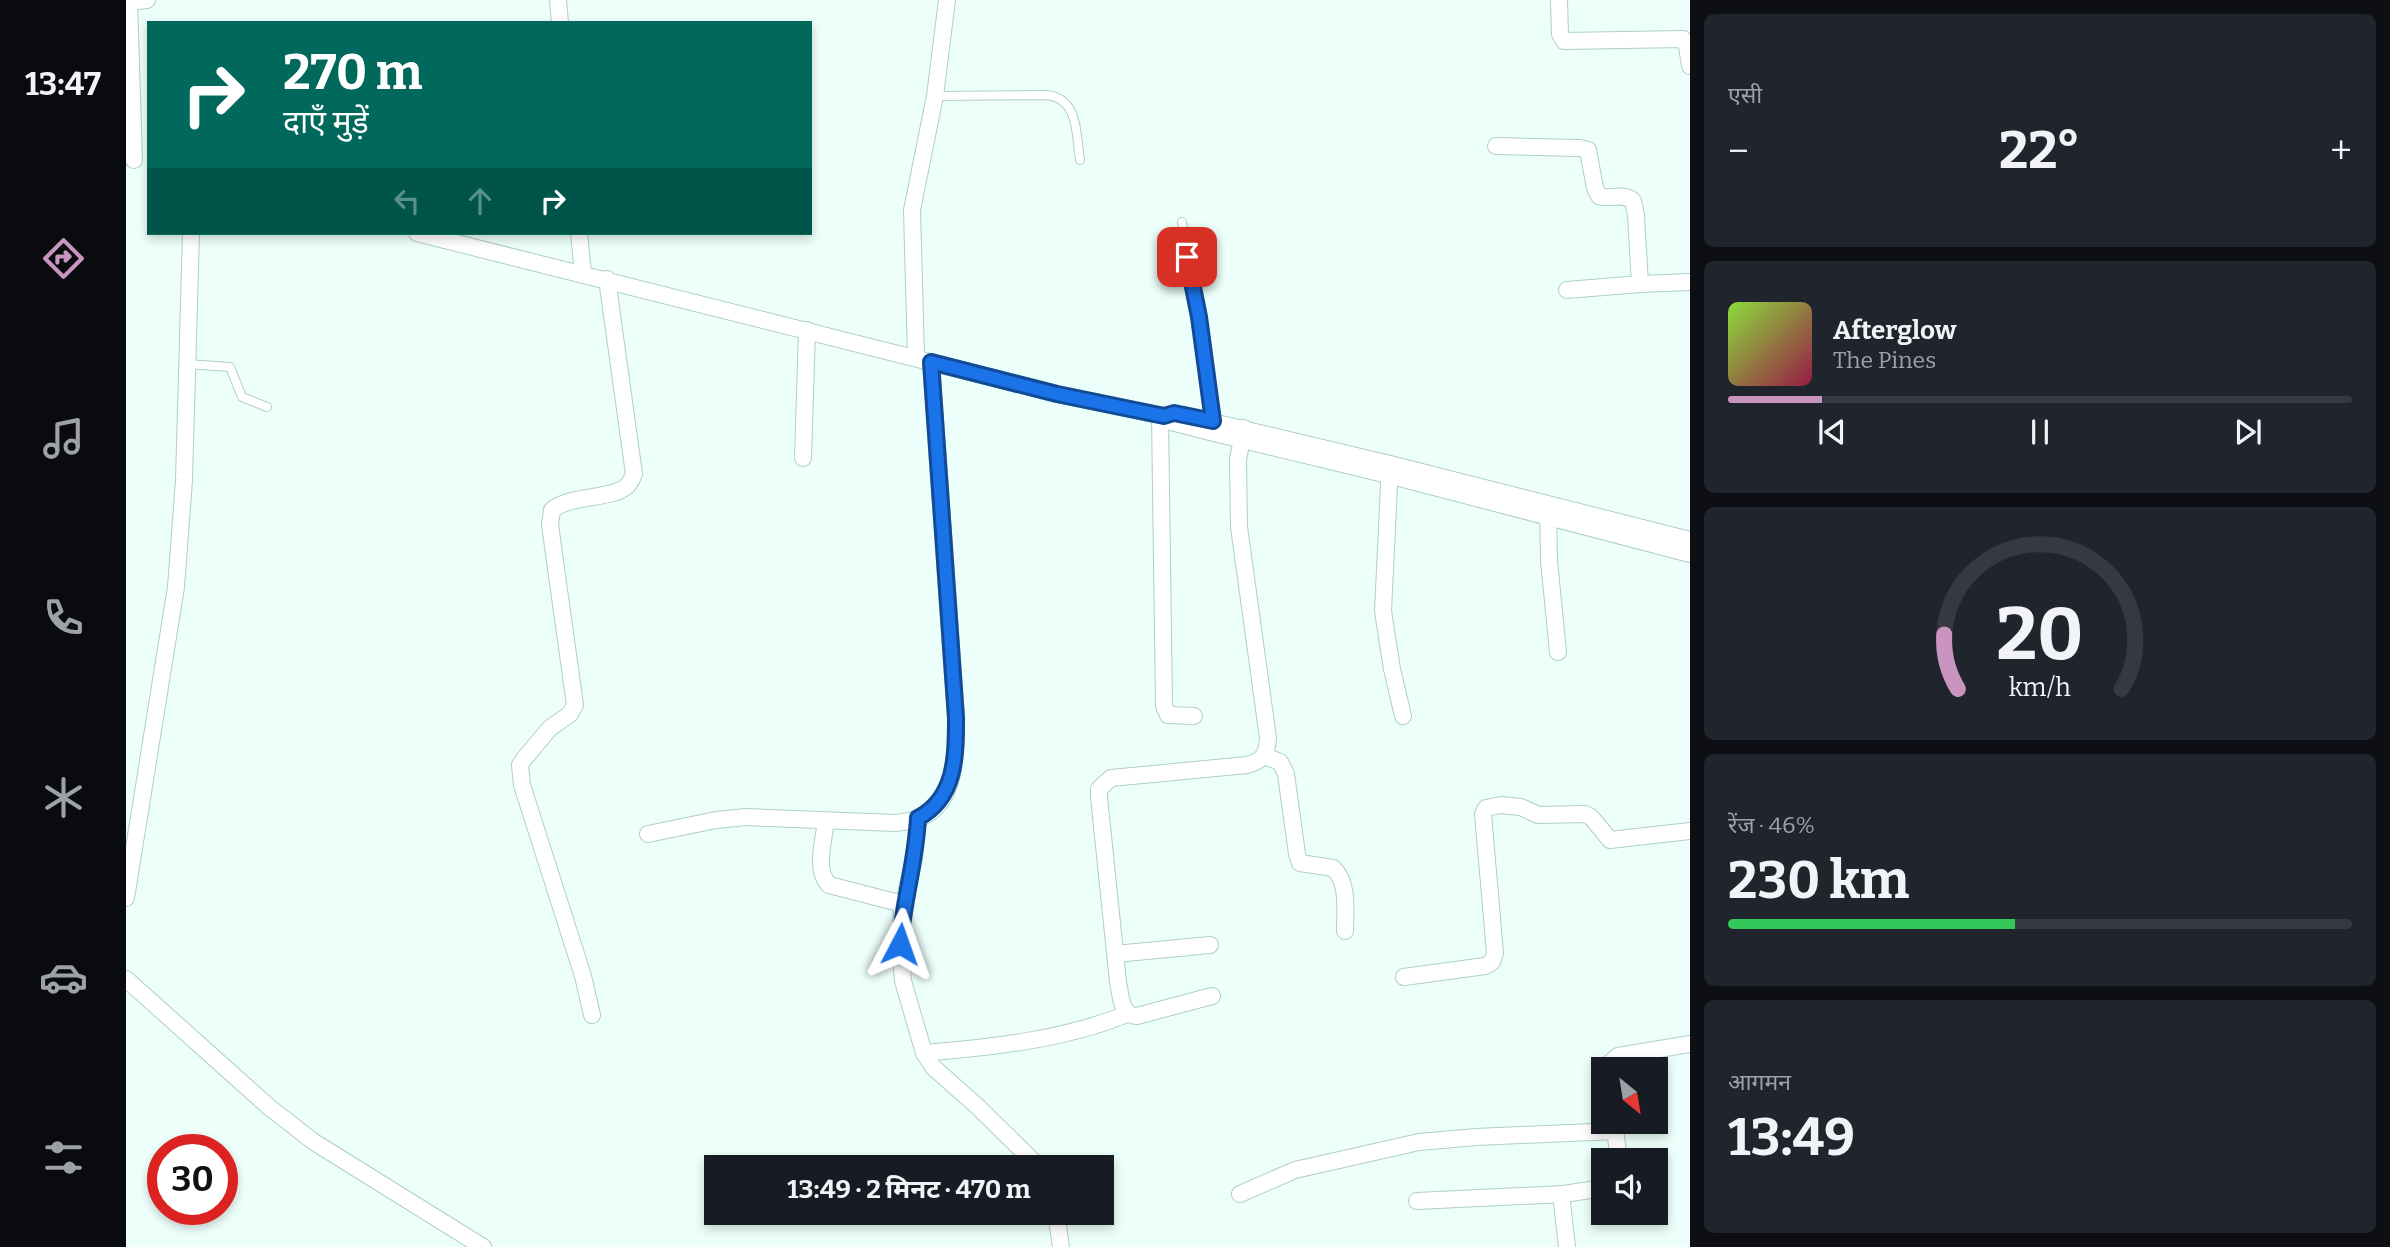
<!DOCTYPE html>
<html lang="hi">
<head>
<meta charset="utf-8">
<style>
	body { margin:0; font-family:Bitter,"Noto Sans Devanagari",serif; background:#20242c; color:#f1f3f6; height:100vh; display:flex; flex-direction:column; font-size:26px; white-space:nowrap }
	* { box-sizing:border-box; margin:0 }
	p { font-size:23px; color:#9ea1a6 }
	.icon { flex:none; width:38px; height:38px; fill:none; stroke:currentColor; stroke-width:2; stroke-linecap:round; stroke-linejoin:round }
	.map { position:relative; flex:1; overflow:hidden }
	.details { display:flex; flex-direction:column; gap:14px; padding:14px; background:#0d0f14; width:700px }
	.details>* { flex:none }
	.hud { position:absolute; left:21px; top:21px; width:665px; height:214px; border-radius:0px; box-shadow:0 4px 10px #0003; background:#00695c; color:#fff; overflow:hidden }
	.needle { width:46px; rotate:150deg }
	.fabs { position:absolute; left:1465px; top:1057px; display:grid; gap:14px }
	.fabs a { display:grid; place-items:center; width:77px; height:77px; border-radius:0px; background:#171b24; box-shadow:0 4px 10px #0003; font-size:35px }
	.speed { position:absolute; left:21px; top:1134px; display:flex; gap:14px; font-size:35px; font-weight:700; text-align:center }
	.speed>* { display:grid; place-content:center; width:91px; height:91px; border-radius:50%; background:#171b24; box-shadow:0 4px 10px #0003; line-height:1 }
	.speed .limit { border:10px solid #d22; background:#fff; color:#111 }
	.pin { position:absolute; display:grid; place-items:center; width:60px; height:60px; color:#fff; margin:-30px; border-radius:14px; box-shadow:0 4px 10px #0006 }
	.me { position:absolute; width:77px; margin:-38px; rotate:4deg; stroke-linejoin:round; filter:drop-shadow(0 0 5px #0008) }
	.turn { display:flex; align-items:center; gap:24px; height:147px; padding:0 21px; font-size:32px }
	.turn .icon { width:91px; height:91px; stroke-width:2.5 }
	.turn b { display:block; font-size:49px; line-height:60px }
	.lanes { display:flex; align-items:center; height:66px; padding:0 21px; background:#0003; justify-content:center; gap:35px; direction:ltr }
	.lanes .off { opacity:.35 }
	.big { font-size:52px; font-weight:700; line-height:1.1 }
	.details .tile { flex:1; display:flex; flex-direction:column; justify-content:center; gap:10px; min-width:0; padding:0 24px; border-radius:10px; background:#20242c }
	.details .dial { align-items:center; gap:0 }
	.dial svg { height:182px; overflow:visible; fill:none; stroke:#363941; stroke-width:7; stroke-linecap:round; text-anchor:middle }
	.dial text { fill:#f1f3f6; stroke:none }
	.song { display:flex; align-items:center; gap:21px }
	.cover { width:84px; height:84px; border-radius:10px; background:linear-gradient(135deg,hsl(90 70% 55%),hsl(340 70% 35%)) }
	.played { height:7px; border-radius:4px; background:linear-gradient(90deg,#c995c0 15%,#363941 15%) }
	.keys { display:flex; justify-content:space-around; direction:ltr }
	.heat { display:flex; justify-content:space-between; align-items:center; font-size:38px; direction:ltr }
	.charge { height:10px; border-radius:5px; background:linear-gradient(90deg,#34c759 46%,#363941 0) }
	.trip { position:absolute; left:578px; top:1155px; width:410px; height:70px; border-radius:0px; background:#171b24; box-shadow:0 4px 10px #0003; font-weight:700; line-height:70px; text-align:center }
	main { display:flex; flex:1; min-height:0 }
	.tabs { display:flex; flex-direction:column; width:126px; justify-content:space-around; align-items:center; background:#090b0e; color:#9ea1a6 }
	.tabs .icon { width:49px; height:49px }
	.tabs .selected { color:#c995c0 }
	.tabs b { font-size:32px; color:#f1f3f6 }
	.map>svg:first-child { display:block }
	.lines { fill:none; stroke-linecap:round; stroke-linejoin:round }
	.lane-casing { stroke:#afcfc7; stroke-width:10 }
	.street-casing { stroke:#afcfc7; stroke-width:18 }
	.lane { stroke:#fff; stroke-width:8 }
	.street { stroke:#fff; stroke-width:16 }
	.route-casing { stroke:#114b97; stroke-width:18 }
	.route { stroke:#1a73e8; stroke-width:12 }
</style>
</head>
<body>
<main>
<nav class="tabs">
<b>13:47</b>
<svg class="icon selected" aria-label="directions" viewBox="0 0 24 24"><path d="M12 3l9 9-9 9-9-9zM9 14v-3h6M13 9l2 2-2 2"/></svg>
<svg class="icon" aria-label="music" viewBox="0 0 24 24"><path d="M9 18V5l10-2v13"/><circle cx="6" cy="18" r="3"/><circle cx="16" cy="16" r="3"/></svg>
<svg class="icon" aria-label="phone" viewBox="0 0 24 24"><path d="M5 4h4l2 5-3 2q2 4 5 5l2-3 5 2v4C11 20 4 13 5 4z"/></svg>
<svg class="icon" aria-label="climate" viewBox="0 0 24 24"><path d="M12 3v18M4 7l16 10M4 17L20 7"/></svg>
<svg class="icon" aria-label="car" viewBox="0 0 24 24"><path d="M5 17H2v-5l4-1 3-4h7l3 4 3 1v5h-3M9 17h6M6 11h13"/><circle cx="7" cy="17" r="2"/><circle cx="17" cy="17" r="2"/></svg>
<svg class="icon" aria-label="filters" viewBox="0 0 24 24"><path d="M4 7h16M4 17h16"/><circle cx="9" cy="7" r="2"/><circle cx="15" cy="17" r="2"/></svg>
</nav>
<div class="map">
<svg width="1564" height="1247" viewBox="0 0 1564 1247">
	<rect width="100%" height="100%" fill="#ecfffa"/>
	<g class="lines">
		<g class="lane-casing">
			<g id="lane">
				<path d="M809,96L921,95C953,99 950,134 954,160"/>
				<polyline points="1056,222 1073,317 1087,421"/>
				<polyline points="61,364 104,367 116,397 141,407"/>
			</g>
		</g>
		<g class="street-casing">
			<g id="street">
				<polyline points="3,0 8,160"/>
				<polyline points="432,0 434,23"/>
				<polyline points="1433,0 1434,34 1438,41 1557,39 1561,46 1564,66"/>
				<polyline points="3,2 21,0"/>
				<path d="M1370,146L1454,148L1462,150L1469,188L1473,196C1484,200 1497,192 1507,201L1510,215L1514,284"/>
				<polyline points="291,233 931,394 1038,416 1045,422 1088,433 1262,475 1564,554"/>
				<polyline points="453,233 457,274"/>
				<polyline points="1441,290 1514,284 1564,282"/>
				<polyline points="790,357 786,210 809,96 821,0"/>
				<polyline points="1034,415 1038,706 1042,715 1068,716"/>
				<polyline points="1057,415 1264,464 1564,540"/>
				<polyline points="677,458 681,330"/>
				<polyline points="1264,465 1257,611 1266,669 1277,716"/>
				<polyline points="1422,507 1423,561 1432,652"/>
				<path d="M1139,756L1154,762L1160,774L1171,854L1174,863L1207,868C1223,882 1219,911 1219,931"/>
				<polyline points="792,818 788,859 776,911 774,944 777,981 798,1053 807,1067 852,1107 913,1167"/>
				<path d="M700,821C698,840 688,870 703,885L777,904"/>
				<path d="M522,834L590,820L620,817L770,823C777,822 785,821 792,819C831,805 830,752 830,718L805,362"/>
				<polyline points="0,898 50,587 58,480 65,233"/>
				<polyline points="989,954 1084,945"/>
				<polyline points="1278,977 1359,966 1366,962 1369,953 1357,814 1360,808 1375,805 1395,807 1412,815 1459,814 1465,817 1484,840 1564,831"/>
				<polyline points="0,979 143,1107 188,1142 357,1247"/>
				<path d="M1086,996L1011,1016C994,1015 995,995 992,982L973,797V789L985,778L1121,765C1137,761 1141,754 1142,738L1113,527L1112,460L1118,428"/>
				<path d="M466,1015L457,976L396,785L394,765L398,759L424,728L444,714L449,705L424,525L426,510C445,494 488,500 502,485C505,482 506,478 508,474L481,279"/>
				<path d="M798,1053C867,1047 937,1040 1001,1014"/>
				<polyline points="1484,1069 1485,1062 1492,1056 1564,1044"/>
				<polyline points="1488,1122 1493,1160"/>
				<polyline points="1114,1194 1169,1170 1293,1142 1350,1137 1489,1131"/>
				<polyline points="1435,1194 1441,1247"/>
				<polyline points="1291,1201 1438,1194 1477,1188"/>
				<polyline points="930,1213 935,1247"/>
			</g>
		</g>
		<use href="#lane" class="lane"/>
		<use href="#street" class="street"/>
	</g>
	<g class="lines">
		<g class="route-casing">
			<path id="route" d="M774,944C777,902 790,861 792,818C830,798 830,756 830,718L805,362L931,394L1038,416L1048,413L1087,421L1073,317L1061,257"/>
		</g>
		<use href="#route" class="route"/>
	</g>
</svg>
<div class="fabs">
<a><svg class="needle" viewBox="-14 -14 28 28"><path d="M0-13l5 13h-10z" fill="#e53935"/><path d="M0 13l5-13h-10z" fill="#9ea1a6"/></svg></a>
<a><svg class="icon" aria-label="sound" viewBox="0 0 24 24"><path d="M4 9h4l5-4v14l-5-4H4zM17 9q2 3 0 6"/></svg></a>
</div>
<div class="speed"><div class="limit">30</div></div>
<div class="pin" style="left:1061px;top:257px;background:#d93025"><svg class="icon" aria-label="arrive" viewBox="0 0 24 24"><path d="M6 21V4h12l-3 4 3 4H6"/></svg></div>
<svg class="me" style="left:774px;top:944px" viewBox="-20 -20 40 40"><path d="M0-17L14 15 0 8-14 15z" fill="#1a73e8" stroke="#fff" stroke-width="4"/></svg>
<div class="trip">13:49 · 2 मिनट · 470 m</div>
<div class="hud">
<div class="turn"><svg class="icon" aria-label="right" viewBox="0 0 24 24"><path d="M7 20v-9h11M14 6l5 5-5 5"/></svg><div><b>270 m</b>दाएँ मुड़ें</div></div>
<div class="lanes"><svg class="icon off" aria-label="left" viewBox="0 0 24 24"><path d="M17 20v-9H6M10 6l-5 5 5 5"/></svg><svg class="icon off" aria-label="ahead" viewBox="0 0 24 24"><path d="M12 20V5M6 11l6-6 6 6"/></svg><svg class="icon" aria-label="right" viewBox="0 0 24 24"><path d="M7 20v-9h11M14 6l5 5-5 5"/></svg></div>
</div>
</div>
<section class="details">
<div class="tile"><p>एसी</p>
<div class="heat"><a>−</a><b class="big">22°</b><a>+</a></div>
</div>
<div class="tile">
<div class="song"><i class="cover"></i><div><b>Afterglow</b><p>The Pines</p></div></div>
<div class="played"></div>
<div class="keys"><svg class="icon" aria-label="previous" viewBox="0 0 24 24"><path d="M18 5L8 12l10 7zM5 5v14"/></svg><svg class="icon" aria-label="pause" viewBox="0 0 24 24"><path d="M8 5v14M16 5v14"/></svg><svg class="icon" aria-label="next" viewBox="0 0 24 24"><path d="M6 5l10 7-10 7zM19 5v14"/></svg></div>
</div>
<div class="tile dial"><svg viewBox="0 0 100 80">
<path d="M14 69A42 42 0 1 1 86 69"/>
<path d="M14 69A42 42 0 0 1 8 45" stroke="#c995c0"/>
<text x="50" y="56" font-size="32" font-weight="700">20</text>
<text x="50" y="72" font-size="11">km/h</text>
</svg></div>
<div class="tile"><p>रेंज · 46%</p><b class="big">230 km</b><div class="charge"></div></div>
<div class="tile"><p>आगमन</p><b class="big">13:49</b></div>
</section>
</main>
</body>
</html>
